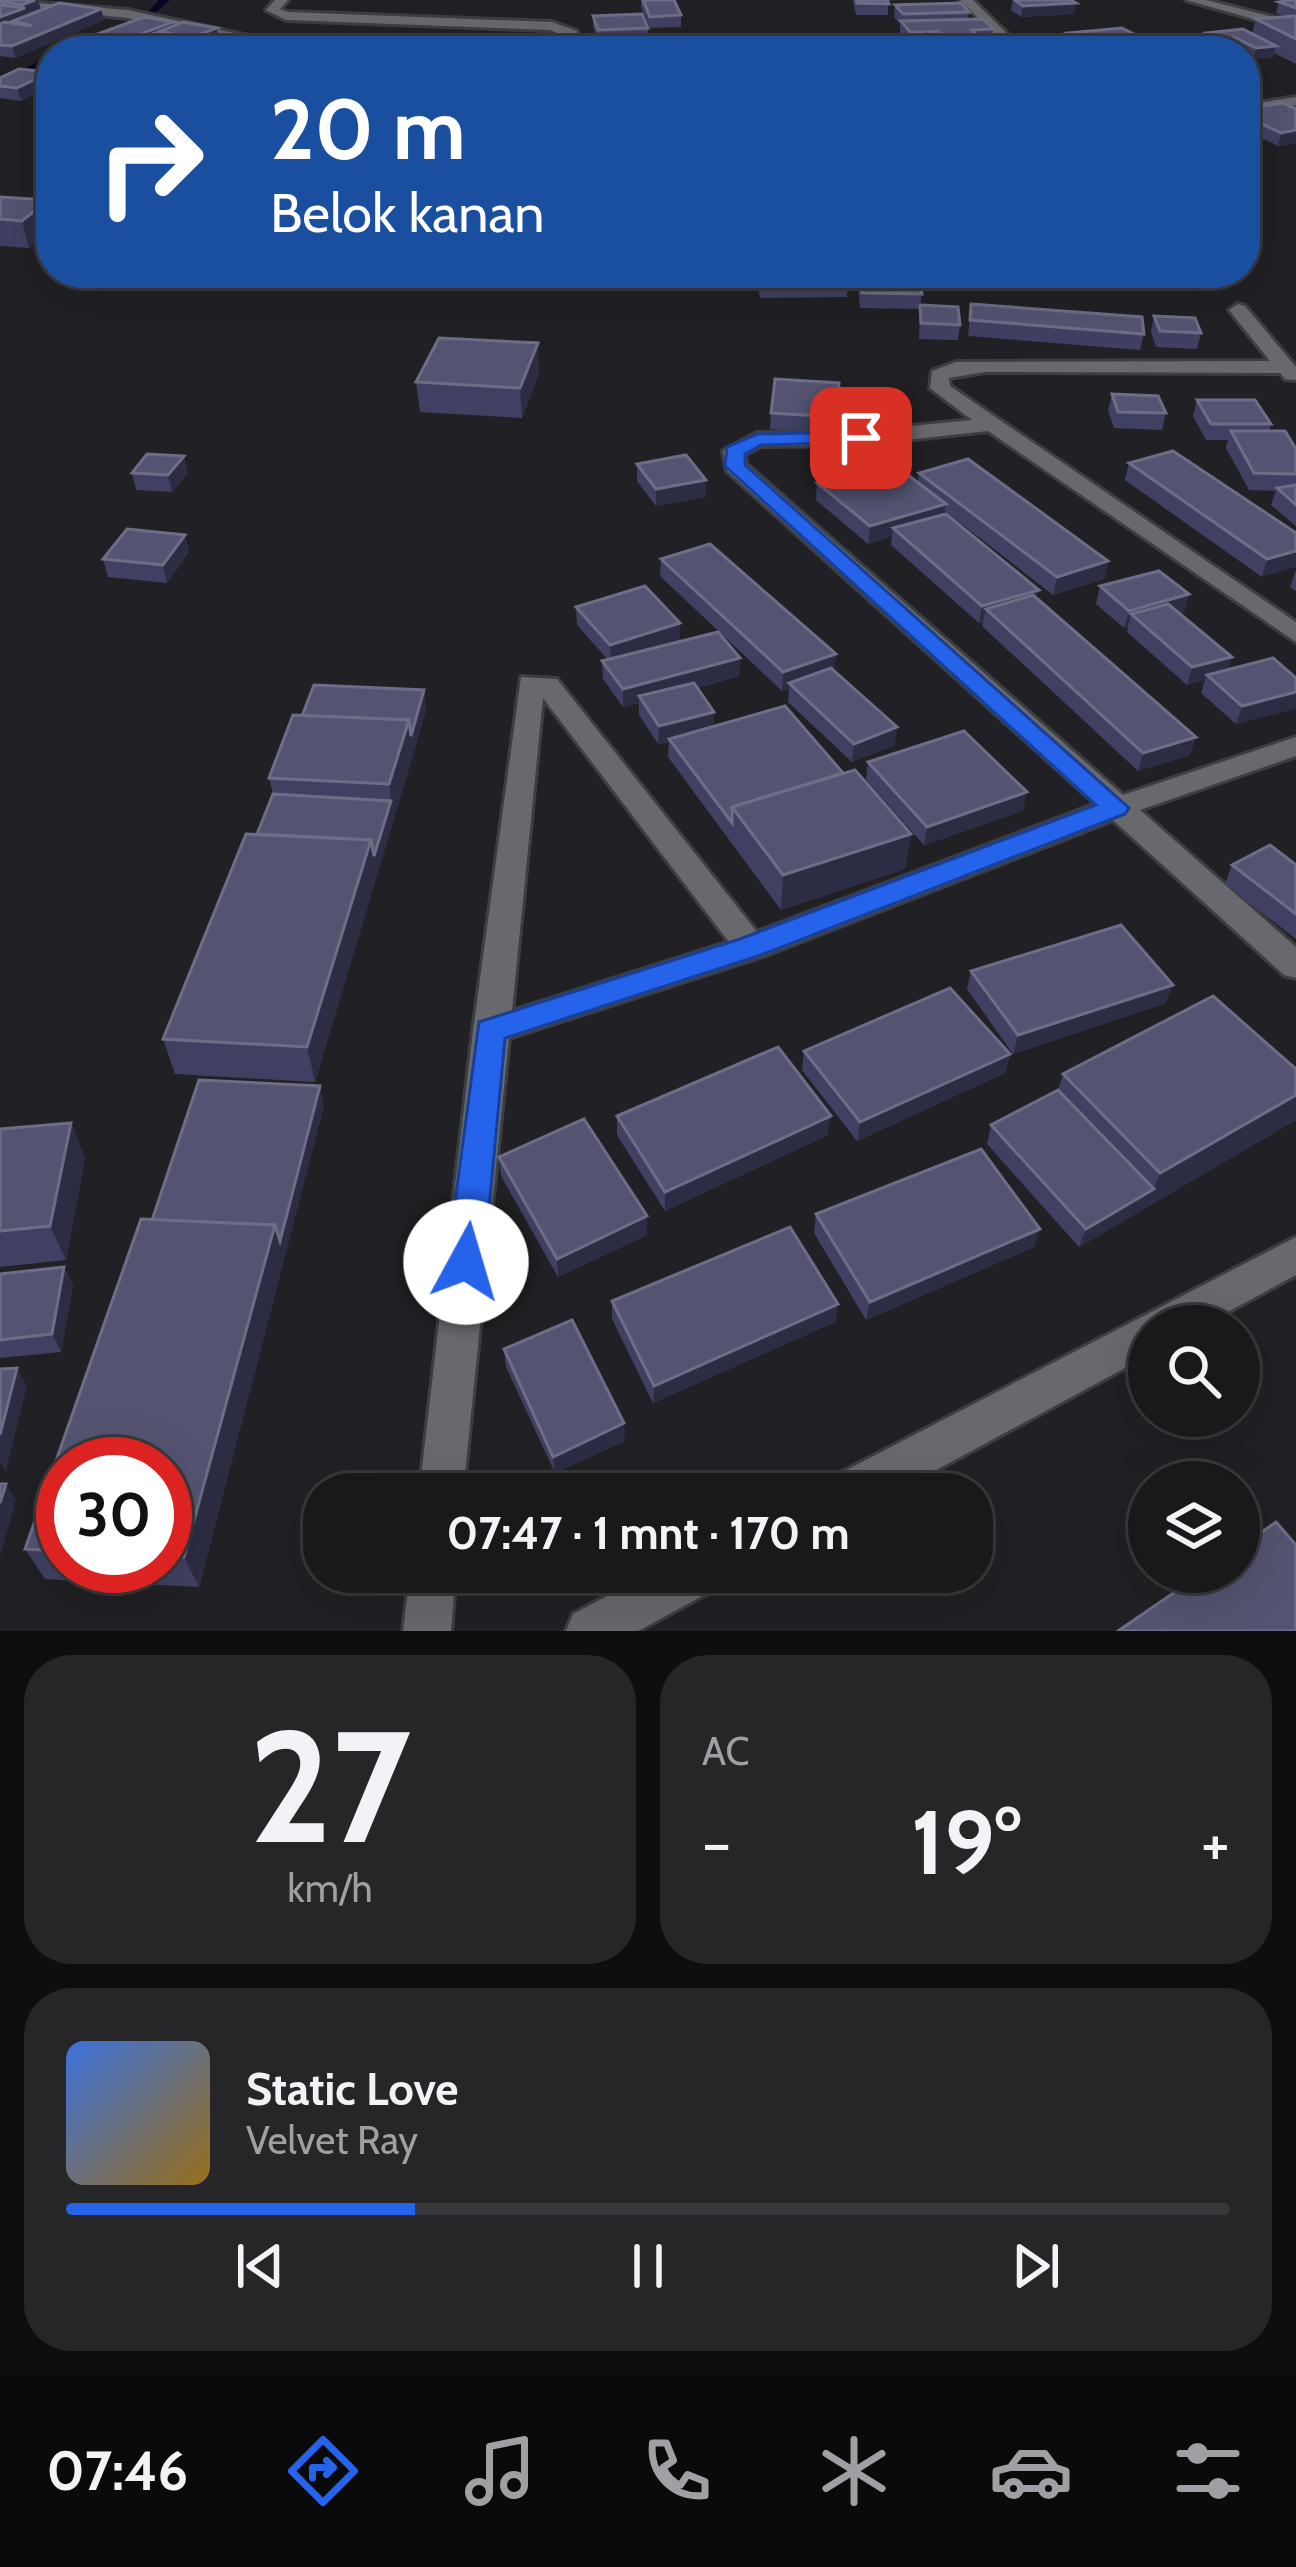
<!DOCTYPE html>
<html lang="id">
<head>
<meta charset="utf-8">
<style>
	body { margin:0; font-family:Cabin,sans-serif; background:#262629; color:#f1f3f6; height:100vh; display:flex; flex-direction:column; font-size:45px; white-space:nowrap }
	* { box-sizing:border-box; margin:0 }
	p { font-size:39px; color:#9fa0a3 }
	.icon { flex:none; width:66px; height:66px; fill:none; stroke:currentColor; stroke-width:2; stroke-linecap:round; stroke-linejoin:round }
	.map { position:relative; height:1631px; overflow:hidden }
	.drawer { display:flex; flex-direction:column; gap:24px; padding:24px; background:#0e0e0f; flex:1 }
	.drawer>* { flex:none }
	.hud { position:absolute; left:36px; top:36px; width:1224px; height:252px; border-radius:48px; box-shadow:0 12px 48px #0002,0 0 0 3px #37383b; background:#1a4fa0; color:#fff; overflow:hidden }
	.fabs { position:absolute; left:1128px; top:1305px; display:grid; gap:24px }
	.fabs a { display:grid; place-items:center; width:132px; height:132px; border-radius:50%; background:#19191c; box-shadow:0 12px 48px #0002,0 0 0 3px #37383b; font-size:60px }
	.speed { position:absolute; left:36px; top:1437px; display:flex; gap:24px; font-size:60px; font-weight:700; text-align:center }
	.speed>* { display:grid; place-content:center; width:156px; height:156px; border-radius:50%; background:#19191c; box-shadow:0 12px 48px #0002,0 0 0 3px #37383b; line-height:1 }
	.speed .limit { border:18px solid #d22; background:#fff; color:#111 }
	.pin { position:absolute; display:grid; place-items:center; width:102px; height:102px; color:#fff; margin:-51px; border-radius:24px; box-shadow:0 6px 18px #0006 }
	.me { position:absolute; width:132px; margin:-66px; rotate:6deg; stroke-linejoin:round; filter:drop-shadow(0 0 9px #0008) }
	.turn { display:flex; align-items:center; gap:42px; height:252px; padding:0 36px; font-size:54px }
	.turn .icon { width:156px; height:156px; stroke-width:2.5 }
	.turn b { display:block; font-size:84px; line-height:102px }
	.big { font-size:90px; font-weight:700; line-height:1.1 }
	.drawer .tile { flex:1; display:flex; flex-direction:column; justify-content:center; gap:18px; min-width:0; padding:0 42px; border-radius:48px; background:#262629 }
	.drawer .dial { align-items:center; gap:0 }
	.dial b { font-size:156px; line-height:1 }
	.song { display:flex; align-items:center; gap:36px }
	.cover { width:144px; height:144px; border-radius:18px; background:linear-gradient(135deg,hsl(220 70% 55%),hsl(40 70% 35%)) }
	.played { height:12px; border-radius:6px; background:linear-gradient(90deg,#2563eb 30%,#37383b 30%) }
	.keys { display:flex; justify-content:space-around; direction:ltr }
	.heat { display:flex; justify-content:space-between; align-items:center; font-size:66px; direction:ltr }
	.drawer .tiles { flex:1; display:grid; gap:24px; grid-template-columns:1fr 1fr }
	.tile:last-child { grid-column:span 2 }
	.trip { position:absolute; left:303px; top:1473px; width:690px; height:120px; border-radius:48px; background:#19191c; box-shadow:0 12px 48px #0002,0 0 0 3px #37383b; font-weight:700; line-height:120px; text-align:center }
	.tabs { display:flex; height:192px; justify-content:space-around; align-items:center; background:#0a0a0b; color:#9fa0a3 }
	.tabs .icon { width:84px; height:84px }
	.tabs .active { color:#2563eb }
	.tabs b { font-size:54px; color:#f1f3f6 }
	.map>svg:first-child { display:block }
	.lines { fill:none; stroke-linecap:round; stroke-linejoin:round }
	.stream { fill:#090624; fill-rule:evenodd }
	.minor-casing { stroke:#3d3e41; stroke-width:6 }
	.minor { fill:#68686d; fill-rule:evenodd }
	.wall { fill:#404162; fill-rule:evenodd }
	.shaded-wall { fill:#2c2c43 }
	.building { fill:#545472; stroke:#6d6d87; stroke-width:3 }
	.route { fill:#2563eb; stroke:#184099; stroke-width:3 }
</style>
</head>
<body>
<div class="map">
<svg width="1296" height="1631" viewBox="0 0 1296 1631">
	<rect width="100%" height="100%" fill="#212125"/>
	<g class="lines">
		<g class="stream">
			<polygon points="159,0 170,0 150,18 142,18"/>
			<polygon points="111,28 120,30 77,51 63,51"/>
			<polygon points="51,55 51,62 0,89 0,81"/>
		</g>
		<g class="minor-casing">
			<g id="minor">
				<polygon points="0,0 128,10 267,40 419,51 267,48 128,18 0,5"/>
				<polygon points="275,0 288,0 280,9 288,12 552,22 577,31 576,42 586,51 571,51 563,43 565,36 550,30 286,20 266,10"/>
				<polygon points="960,0 973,0 1025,51 1011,51"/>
				<polygon points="1186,0 1206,0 1296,23 1296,31"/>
				<polygon points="1296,97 1296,105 1245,113 1245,105"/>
				<path d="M1238,304L1245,306L1296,367V380L1285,379L1280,373L985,372L949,378L950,386L1296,622V642L988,431L861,445L761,446L745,454L746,464L1123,795L1296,737V756L1140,810L1296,947V978L1284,975L1113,820L763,956L509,1038L463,1494H419L473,1031L521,677L557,679L757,932L1096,804L727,471L723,451L757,433L861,431L972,420L930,388L932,371L956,362L1270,361L1229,310ZM543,698L729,942L512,1011Z"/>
				<polygon points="1296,1237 1296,1275 1202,1326 1149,1326 1149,1355 892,1494 825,1494 831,1478"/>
				<polygon points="410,1572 456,1572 451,1631 403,1631"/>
				<polygon points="653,1572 724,1572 717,1588 638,1631 566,1631 573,1614"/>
			</g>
		</g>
		<use href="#minor" class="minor"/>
	</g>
	<g class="wall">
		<polygon points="0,0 38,0 41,10 101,9 104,20 15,58 0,56"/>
		<polygon points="641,0 674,0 681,15 681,27 650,28 641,7"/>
		<polygon points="853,0 896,0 888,1 888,15 856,15"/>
		<polygon points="1013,0 1071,0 1074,14 1021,17 1011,10"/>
		<polygon points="1296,0 1296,64 1274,53 1273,58 1253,59 1245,56 1245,51 1233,49 1217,51 1204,45 1207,33 1252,34 1256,19 1286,17 1276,13 1279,2"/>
		<polygon points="895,5 969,12 968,19 993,29 991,41 981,41 980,51 944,51 940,47 940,51 914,51 900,33 900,24 894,17"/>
		<polygon points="593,16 648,28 648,40 598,41 593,27"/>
		<polygon points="173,22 174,26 219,40 207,44 208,51 86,51 84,39"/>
		<polygon points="1068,33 1137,40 1160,51 1078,51 1066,44"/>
		<polygon points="51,76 51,88 51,86 21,101 0,98 0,78"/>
		<polygon points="1245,105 1250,108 1296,109 1296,143 1278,146 1245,130"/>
		<polygon points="0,197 48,200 51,210 51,229 29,248 0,246"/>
		<polygon points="735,273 846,273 848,282 847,297 760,298 756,276 736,276"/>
		<polygon points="857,273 918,273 922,294 920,305 960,325 958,340 919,339 920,309 860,308"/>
		<polygon points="1113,273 1161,273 1160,277"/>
		<polygon points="971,304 1144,334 1140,350 968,336"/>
		<polygon points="1154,316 1201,333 1197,349 1156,347 1151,332"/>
		<polygon points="539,373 522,418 420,412 416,382"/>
		<polygon points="839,383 835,434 770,429 771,413"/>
		<polygon points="1112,394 1166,413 1162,430 1114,428 1108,411"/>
		<polygon points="1197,400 1271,424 1269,431 1296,449 1296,526 1271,505 1276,491 1249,490 1226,448 1228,440 1206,440 1193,416"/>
		<polygon points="1129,463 1296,533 1262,577 1125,480"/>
		<polygon points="637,464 706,497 656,506 637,481"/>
		<polygon points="132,473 188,473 172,492 136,490"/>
		<polygon points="919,473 1108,561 1104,579 1053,595 945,511 944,514 1037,599 1190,755 1138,771 982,626 983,622 979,623 891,545 892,536 868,544 816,500 817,483 918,483"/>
		<polygon points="185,535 189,552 167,583 108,577 103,559"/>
		<polygon points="661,559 836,654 834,671 895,745 852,762 788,702 789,688 782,691 660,576"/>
		<polygon points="1296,570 1296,591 1290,587"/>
		<polygon points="1100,586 1189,594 1184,612 1179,613 1232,657 1228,670 1273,658 1236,724 1201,693 1205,680 1187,685 1127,632 1128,627 1124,628 1096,604"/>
		<polygon points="576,607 680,623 680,641 740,658 739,676 697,688 714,726 843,773 911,834 905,869 781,910 668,757 669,742 658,744 639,715 639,703 623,707 603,679 602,661 608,660 577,625"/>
		<polygon points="424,690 426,709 413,755 315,1082 175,1074 163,1039 257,834 273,794 269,778 302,716"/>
		<polygon points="868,762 1023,811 924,845 866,780"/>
		<polygon points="1232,865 1296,865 1296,939 1225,884"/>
		<polygon points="971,971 1166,1003 1013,1054 967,989"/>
		<polygon points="804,1051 1010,1054 1005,1073 857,1141 802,1070"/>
		<polygon points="1063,1074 1296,1120 1079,1247 987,1144 991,1125 1058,1090"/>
		<path d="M324,1105L199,1587L45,1579L25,1549L152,1220ZM63,1464H165V1566H63Z"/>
		<polygon points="617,1116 828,1135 665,1211 617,1135"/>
		<polygon points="71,1123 85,1158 66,1260 0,1267 0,1129"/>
		<polygon points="499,1157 647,1235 558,1277 501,1176"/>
		<polygon points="816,1214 1034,1247 866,1320 814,1233"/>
		<polygon points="0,1274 73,1285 61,1352 0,1358"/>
		<polygon points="612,1301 838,1304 835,1322 653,1403 612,1319"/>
		<polygon points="504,1349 625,1441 555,1473 506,1367"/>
	</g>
	<g class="shaded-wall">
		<polygon points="35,0 38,0 41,10 13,21 14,24 0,30 0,17 23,9 22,5"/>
		<polygon points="1076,3 1074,14 1021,17 1023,6"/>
		<polygon points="101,9 104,20 15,58 12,46"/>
		<polygon points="173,22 176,33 160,31 161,39 126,45 127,51 115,51 114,44"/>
		<polygon points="217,28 219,40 207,44 208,51 183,51 189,38"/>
		<polygon points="1138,36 1136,48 1089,45 1088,51 1083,51 1085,41"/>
		<polygon points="1236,38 1233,49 1217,51 1220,39"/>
		<polygon points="1276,46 1273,58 1253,59 1256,48"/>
		<polygon points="50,72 51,86 21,101 17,88"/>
		<polygon points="1296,130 1296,143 1278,146 1281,133"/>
		<polygon points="48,200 51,210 51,229 29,248 22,221"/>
		<polygon points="538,343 539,373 522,418 520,388"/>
		<polygon points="184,456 188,473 172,492 168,475"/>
		<polygon points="706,480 706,497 656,506 656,489"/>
		<polygon points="946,504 943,521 893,528 892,536 868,544 870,526"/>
		<polygon points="185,535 189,552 167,583 163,565"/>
		<polygon points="1296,551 1296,567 1262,577 1267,559"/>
		<polygon points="1108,561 1104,579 1053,595 1057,577"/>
		<polygon points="1039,590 1035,608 986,609 983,622 979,623 982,606"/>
		<polygon points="1189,594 1184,612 1142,623 1131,614 1128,627 1124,628 1129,611"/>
		<polygon points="680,623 680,641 611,663 610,645"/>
		<polygon points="836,654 834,672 789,683 789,688 782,691 783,672"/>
		<polygon points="1232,657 1226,675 1207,675 1205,680 1187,685 1192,667"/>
		<polygon points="740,658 739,676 643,702 639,696 639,703 623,707 623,689"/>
		<polygon points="424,690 426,709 413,755 315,1082 307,1047 371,840 391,801 389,784 409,720"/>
		<polygon points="1296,692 1296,709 1236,724 1242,706"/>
		<polygon points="714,712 714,730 658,744 659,726"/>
		<polygon points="897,727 895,745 852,762 854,744"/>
		<polygon points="1196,737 1190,755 1138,771 1143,753"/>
		<polygon points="1027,792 1023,811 924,845 927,827"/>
		<polygon points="911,834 905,869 781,910 783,875"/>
		<polygon points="1173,985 1166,1003 1013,1054 1018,1035"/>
		<polygon points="1010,1054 1005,1073 857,1141 860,1122"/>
		<polygon points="320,1086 324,1105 199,1587 184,1557 275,1225"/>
		<polygon points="1296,1095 1296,1120 1079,1247 1086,1229 1154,1189 1160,1173"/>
		<polygon points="831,1116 828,1135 665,1211 665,1192"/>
		<polygon points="71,1123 85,1158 66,1260 50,1226"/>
		<polygon points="647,1216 647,1235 558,1277 557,1259"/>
		<polygon points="1040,1229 1034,1247 866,1320 870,1302"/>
		<polygon points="64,1267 73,1285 61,1352 52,1334"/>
		<polygon points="838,1304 835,1322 653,1403 654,1386"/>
		<polygon points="17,1368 27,1386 6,1471 0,1462 0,1435"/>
		<polygon points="624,1423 625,1441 555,1473 553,1457"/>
		<polygon points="6,1484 16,1500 0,1557 0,1503"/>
	</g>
	<g class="building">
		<polygon points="0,0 35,0 22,5 0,2"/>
		<polygon points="643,0 674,0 681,15 650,17"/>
		<polygon points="856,0 887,0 889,4 857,3"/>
		<polygon points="1015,0 1071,0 1076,3 1023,6"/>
		<polygon points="1296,0 1296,8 1279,2 1290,0"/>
		<polygon points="59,3 101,9 12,46 0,45 0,24 5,22 32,26 13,21"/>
		<polygon points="961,3 969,12 903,14 895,5"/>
		<polygon points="0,5 25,8 0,17"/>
		<polygon points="642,14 648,28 598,30 593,16"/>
		<polygon points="1296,16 1296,39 1256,19"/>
		<polygon points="144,17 173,22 114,44 84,39"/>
		<polygon points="983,19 993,29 972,30 981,40 947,41 938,31 929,32 941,44 920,45 911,34 925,32 910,32 901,21"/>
		<polygon points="183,22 217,28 189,38 206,41 183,51 168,51 126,45 154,33 188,38 160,31"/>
		<polygon points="1122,28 1138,36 1085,41 1068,33"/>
		<polygon points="1243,29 1276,46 1256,48 1236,38 1220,39 1207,33"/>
		<polygon points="682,35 727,35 731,51 684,51"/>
		<polygon points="1144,40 1161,49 1099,51 1089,45"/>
		<polygon points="19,69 50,72 17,88 0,86 0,78"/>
		<polygon points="1283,103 1296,109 1296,130 1281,133 1245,116 1245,105 1250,108"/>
		<polygon points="0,197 48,200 22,221 0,219"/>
		<polygon points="759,273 846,273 848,282 761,283"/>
		<polygon points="859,273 918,273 922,294 862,293"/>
		<polygon points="971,304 1142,317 1144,334 970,320"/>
		<polygon points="920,305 958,307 960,325 921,323"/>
		<polygon points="1154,316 1195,318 1201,333 1160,331"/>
		<polygon points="439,338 538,343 520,388 416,382"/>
		<polygon points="775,379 839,383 837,417 771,413"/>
		<polygon points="1112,394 1158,396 1166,413 1118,412"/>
		<polygon points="1197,400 1255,400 1271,424 1211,424"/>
		<polygon points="1231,431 1285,431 1296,449 1296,474 1254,473"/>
		<polygon points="1173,451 1296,533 1296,551 1267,559 1129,463"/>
		<polygon points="147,454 184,456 168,475 132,473"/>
		<polygon points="686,455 706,480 656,489 637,464"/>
		<polygon points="968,459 1108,561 1057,577 919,473"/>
		<polygon points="891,462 946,504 870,526 817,483"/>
		<polygon points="1296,485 1296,505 1277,488"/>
		<polygon points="946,514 1039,590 982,606 893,528"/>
		<polygon points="127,529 185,535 163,565 103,559"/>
		<polygon points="710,544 836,654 783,672 661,559"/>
		<polygon points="1159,571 1189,594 1129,611 1100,586"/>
		<polygon points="645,586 680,623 610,645 576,607"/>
		<polygon points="1033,595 1196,737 1143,753 986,609"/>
		<polygon points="1168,604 1232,657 1192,667 1131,614"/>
		<polygon points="718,632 740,658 623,689 602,661"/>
		<polygon points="1273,658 1296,678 1296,692 1242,706 1207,675"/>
		<polygon points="831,668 897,727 854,744 789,683"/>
		<polygon points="694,683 714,712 659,726 639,696"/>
		<polygon points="314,685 424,690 411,736 409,720 302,716"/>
		<polygon points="785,706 843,773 732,807 732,823 669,739"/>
		<polygon points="293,715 409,720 389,784 269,778"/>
		<polygon points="964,731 1027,792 927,827 868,762"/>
		<polygon points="855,770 911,834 783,875 732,807"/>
		<polygon points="273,794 391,801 374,856 371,840 257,834"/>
		<polygon points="246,834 371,840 307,1047 163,1039"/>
		<polygon points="1270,845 1296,865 1296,914 1232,865"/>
		<polygon points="1121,925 1173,985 1018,1035 971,971"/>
		<polygon points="950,988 1010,1054 860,1122 804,1051"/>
		<polygon points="1213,996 1296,1069 1296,1095 1160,1173 1063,1074"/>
		<polygon points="778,1047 831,1116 665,1192 617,1116"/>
		<polygon points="199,1080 320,1086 280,1241 275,1225 152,1220"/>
		<polygon points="1058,1090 1154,1189 1086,1229 991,1125"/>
		<polygon points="584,1119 647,1216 557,1259 499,1157"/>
		<polygon points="71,1123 50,1226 0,1231 0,1129"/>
		<polygon points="981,1149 1040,1229 870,1302 816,1214"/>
		<polygon points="141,1219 275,1225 184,1557 165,1556 165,1464 63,1464 63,1551 25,1549"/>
		<polygon points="790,1227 838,1304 654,1386 612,1301"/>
		<polygon points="64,1267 52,1334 0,1340 0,1274"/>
		<polygon points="572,1320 624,1423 553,1457 504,1349"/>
		<polygon points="17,1368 0,1435 0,1369"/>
		<polygon points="0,1484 6,1484 0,1503"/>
		<polygon points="1276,1522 1296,1545 1296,1631 1118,1631 1204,1572 1239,1572 1239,1548"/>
	</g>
	<polygon class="route" points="861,432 868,434 868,442 761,445 745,454 745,465 1129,808 1125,814 761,955 505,1038 484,1262 478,1274 466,1279 453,1274 447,1262 479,1022 740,939 1096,805 725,466 727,447 757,434"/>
</svg>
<div class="fabs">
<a><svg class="icon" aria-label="search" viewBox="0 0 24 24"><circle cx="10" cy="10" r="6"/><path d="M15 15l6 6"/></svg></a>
<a><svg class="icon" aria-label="layers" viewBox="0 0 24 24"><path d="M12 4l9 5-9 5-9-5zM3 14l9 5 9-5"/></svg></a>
</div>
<div class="speed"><div class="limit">30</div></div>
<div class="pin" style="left:861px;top:438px;background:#d93025"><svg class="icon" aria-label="arrive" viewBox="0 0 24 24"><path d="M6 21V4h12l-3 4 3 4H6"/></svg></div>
<svg class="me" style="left:466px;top:1262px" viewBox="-20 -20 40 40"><circle r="19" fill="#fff"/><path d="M0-13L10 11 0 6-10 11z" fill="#2563eb"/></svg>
<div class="trip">07:47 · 1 mnt · 170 m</div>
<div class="hud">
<div class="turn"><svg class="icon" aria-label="right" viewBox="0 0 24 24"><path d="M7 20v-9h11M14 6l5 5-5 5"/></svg><div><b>20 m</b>Belok kanan</div></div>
</div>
</div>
<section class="drawer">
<div class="tiles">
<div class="tile dial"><b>27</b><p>km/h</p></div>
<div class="tile"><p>AC</p>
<div class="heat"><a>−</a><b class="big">19°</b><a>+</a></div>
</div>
<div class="tile">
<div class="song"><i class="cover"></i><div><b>Static Love</b><p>Velvet Ray</p></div></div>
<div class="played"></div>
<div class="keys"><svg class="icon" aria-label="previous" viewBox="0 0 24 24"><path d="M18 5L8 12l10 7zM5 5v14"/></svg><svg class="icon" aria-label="pause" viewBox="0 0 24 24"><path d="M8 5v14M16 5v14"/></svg><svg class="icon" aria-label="next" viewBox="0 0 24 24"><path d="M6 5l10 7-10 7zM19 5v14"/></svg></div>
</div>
</div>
</section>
<nav class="tabs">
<b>07:46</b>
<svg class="icon active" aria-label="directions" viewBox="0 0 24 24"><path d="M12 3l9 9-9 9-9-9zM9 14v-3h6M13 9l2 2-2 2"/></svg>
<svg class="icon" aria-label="music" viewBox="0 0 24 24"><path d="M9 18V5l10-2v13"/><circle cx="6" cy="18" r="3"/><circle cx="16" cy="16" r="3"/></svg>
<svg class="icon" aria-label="phone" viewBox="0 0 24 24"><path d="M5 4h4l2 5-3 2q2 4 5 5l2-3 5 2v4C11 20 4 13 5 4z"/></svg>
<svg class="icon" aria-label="climate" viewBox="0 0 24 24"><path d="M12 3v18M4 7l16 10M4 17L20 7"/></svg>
<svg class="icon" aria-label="car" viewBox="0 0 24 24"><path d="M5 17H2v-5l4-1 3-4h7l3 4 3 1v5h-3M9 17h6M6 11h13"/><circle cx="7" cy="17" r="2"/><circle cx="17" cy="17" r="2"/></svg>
<svg class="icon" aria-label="filters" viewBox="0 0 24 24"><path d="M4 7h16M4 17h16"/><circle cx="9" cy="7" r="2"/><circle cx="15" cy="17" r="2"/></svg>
</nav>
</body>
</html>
